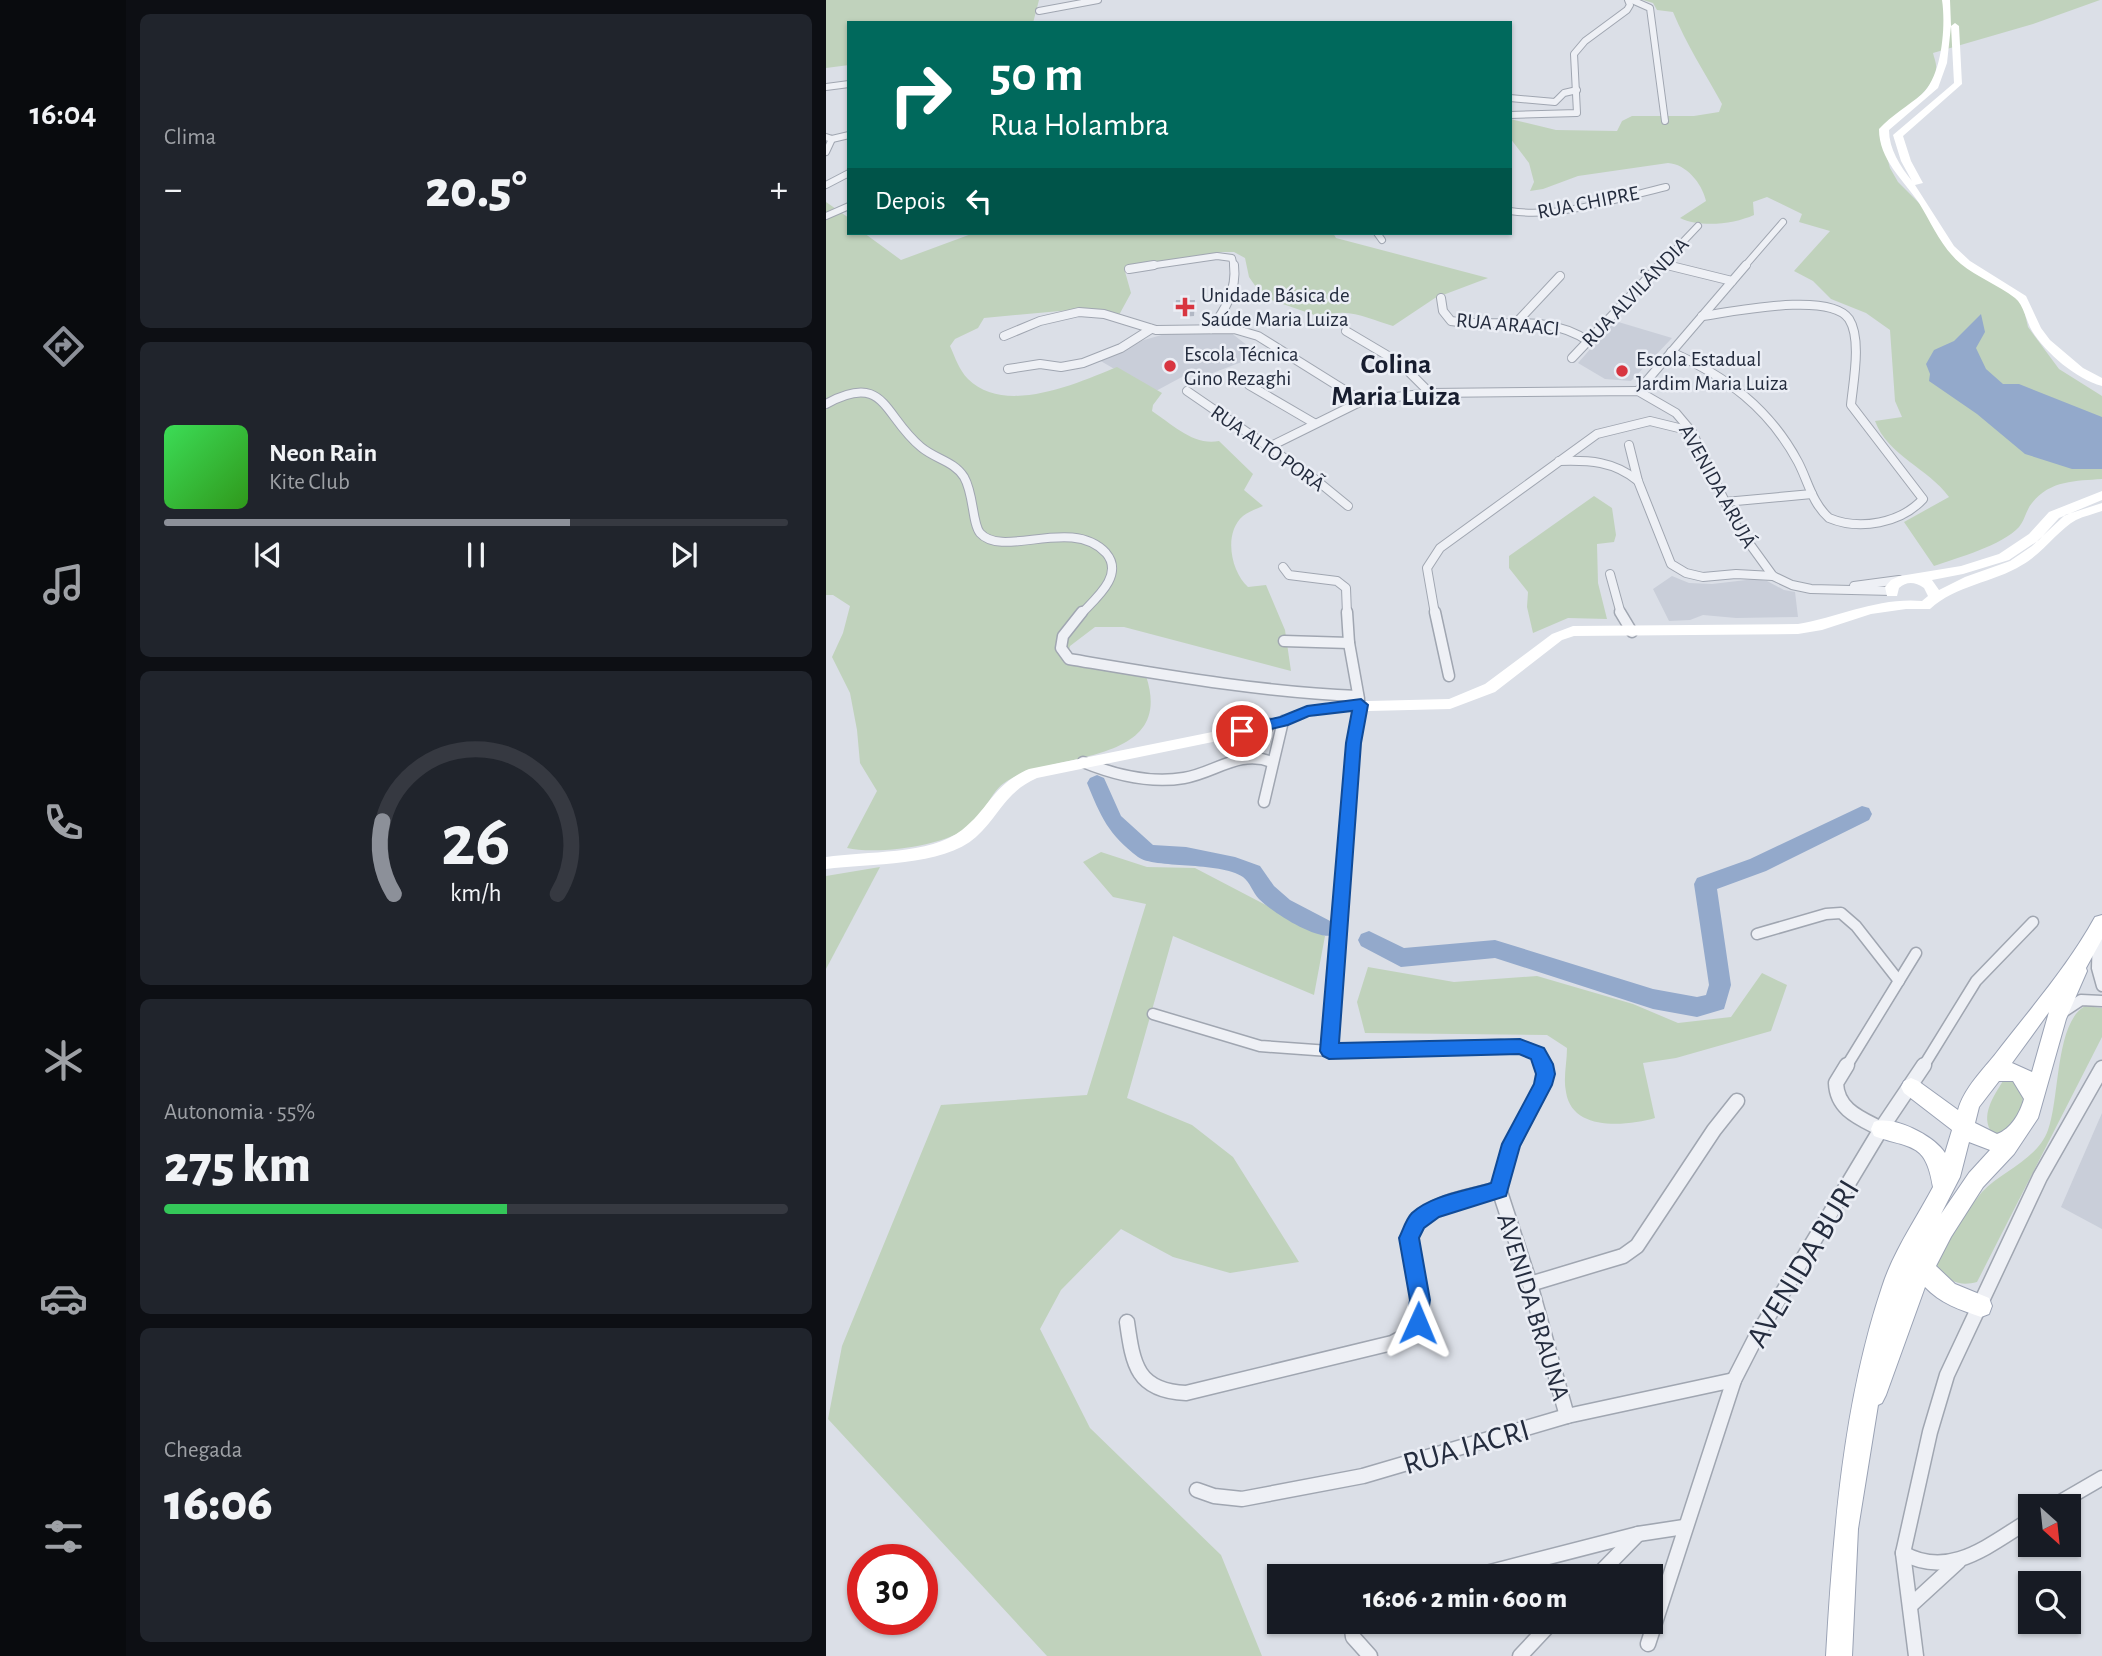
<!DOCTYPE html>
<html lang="pt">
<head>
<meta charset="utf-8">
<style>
	body { margin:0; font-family:"Alegreya Sans",sans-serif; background:#20242c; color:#f1f3f6; height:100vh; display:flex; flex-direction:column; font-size:26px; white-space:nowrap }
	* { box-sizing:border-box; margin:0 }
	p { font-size:23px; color:#9ea1a6 }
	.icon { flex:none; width:38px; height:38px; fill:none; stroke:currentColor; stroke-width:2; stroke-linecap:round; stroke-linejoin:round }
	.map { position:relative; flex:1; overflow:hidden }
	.panel { display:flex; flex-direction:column; gap:14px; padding:14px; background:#0d0f14; width:700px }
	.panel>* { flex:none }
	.hud { position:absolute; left:21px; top:21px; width:665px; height:214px; border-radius:0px; box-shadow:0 2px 5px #0004; background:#00695c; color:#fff; overflow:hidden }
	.needle { width:46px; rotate:153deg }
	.tools { position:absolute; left:1192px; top:1494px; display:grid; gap:14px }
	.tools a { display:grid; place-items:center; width:63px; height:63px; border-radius:0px; background:#171b24; box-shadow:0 2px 5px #0004; font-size:35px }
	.speed { position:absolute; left:21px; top:1544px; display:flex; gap:14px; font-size:35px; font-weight:700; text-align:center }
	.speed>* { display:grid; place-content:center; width:91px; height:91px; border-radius:50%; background:#171b24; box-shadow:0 2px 5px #0004; line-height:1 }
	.speed .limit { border:10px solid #d22; background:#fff; color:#111 }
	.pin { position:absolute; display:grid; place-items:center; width:60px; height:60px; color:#fff; margin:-30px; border:4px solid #fff; border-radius:50%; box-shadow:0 2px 7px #0007 }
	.me { position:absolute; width:77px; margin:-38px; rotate:1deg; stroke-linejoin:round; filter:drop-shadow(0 0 5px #0008) }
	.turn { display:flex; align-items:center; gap:24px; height:147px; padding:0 28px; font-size:32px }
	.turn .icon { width:91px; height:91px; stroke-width:2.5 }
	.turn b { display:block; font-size:49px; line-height:60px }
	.then { display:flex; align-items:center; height:66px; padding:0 28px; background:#0003; gap:14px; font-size:26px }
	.big { font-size:52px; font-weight:800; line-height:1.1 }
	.panel .card { flex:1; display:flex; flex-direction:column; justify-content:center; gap:10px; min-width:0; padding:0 24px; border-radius:10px; background:#20242c }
	.panel .dial { align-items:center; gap:0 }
	.dial svg { height:182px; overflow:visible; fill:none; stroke:#363941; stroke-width:7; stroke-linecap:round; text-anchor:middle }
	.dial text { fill:#f1f3f6; stroke:none }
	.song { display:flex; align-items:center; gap:21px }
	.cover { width:84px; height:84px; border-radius:10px; background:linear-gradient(135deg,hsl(130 70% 55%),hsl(110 70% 35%)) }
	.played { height:7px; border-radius:4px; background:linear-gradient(90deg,#8c9099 65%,#363941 65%) }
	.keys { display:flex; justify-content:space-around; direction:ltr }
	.heat { display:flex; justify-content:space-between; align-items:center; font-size:38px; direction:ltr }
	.charge { height:10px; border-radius:5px; background:linear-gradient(90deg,#34c759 55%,#363941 0) }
	.trip { position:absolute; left:441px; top:1564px; width:396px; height:70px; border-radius:0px; background:#171b24; box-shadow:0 2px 5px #0004; font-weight:800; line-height:70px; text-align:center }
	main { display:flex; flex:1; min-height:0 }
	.tab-bar { display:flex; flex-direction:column; width:126px; justify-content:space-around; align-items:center; background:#090b0e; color:#9ea1a6 }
	.tab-bar .icon { width:49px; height:49px }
	.tab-bar .on { color:#8c9099 }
	.tab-bar b { font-size:32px; color:#f1f3f6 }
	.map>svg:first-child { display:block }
	.built { fill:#c9ced9 }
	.green { fill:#c0d2bc }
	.water { fill:#93a9cb }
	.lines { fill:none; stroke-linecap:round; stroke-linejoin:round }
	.river { fill:#93a9cb; fill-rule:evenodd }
	.building { fill:#b2b8c4 }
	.street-far3-casing { stroke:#a0a6b1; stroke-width:8 }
	.street-far2-casing { stroke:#a0a6b1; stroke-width:10 }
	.street-far1-casing { stroke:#a0a6b1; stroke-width:13 }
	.street-casing { stroke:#a0a6b1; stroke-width:17 }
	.primary-casing { stroke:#9aa2b4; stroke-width:2 }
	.street-far3 { stroke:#eef0f5; stroke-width:6 }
	.street-far2 { stroke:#eef0f5; stroke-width:8 }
	.street-far1 { stroke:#eef0f5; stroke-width:10 }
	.street { stroke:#eef0f5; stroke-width:14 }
	.secondary { fill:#fff; fill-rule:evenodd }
	.primary { fill:#fff; fill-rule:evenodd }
	.route { fill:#1a73e8; stroke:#114b97; stroke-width:2 }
	.poi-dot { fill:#d83540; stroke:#ebeef5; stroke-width:2.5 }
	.labels { text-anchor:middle; stroke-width:5; stroke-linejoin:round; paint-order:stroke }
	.far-street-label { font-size:21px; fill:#242c3e; stroke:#ebeef5 }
	.far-poi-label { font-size:21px; fill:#242c3e; stroke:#ebeef5; text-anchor:start }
	.street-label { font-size:26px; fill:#242c3e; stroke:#ebeef5 }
	.far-district-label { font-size:28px; font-weight:bold; fill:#171d2f; stroke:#ebeef5 }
	.near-street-label { font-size:32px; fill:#242c3e; stroke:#ebeef5 }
</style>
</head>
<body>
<main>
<nav class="tab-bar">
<b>16:04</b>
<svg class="icon on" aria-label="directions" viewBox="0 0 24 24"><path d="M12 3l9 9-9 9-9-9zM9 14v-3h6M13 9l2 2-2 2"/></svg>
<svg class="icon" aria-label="music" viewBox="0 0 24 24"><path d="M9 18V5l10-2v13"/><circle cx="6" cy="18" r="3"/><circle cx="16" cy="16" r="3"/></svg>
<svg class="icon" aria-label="phone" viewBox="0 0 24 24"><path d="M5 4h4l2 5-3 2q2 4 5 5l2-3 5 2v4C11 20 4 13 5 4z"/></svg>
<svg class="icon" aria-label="climate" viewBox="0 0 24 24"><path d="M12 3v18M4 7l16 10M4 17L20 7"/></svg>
<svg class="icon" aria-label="car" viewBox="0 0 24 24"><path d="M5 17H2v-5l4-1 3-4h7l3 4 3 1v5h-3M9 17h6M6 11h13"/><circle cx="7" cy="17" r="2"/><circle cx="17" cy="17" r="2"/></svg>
<svg class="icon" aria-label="filters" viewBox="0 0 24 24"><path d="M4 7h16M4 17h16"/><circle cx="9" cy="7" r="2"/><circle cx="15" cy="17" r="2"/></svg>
</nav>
<section class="panel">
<div class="card"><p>Clima</p>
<div class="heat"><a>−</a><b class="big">20.5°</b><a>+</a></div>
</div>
<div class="card">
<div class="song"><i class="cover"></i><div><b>Neon Rain</b><p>Kite Club</p></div></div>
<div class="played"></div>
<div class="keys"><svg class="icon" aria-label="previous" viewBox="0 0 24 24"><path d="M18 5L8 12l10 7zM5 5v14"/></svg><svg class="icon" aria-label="pause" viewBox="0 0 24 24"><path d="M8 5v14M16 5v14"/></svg><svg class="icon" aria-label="next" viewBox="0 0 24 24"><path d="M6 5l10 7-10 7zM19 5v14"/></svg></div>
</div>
<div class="card dial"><svg viewBox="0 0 100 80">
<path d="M14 69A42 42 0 1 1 86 69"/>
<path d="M14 69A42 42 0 0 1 9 37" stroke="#8c9099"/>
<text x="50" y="56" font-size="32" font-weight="700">26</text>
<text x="50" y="72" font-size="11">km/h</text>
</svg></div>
<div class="card"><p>Autonomia · 55%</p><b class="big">275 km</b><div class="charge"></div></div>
<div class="card"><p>Chegada</p><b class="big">16:06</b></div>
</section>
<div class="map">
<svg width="1276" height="1656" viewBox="0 0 1276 1656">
	<rect width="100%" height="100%" fill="#dbdfe7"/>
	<g class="built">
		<polygon points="789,321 846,338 805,381 779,379 752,363"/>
		<polygon points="346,332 404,332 431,353 429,357 376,377 367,371 328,392 273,360 318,340"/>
		<polygon points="846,576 863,583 886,584 929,579 941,581 958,590 969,592 972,617 910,618 877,615 864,620 843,621 827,589"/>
		<polygon points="1276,1113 1276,1229 1235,1207"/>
	</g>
	<g class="green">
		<polygon points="0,0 213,0 207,23 23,23 23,65 0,68"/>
		<path d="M817,0H1274L1207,24L1107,53C1108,58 1111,64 1110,69C1110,90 1068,116 1054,131L1064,168L1072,182L1098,208L1130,259L1192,298L1198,310L1202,327L1233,369L1276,396V479C1250,481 1224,480 1206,503C1200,510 1199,520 1193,527C1177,545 1131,558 1108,566L1078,522L1123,497C1102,468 1062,456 1049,421L1076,417L1069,401L1064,330L1040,313L1005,299L987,281L968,271L1004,231L973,222L976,214L941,197L927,202L928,215C908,224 875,228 854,218L880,201C876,183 860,164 842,163L752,176L717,189L704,191L708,182L703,163L684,138V119L730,130L791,131L796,121L806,116H868L893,112L896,104C879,73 860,44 847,12L831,10L827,3Z"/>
		<path d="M0,202L23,218V233H38L75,260L148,233H507L510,238L662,278L609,298L567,326C544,320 519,305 497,318L437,297L423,277L419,258L408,252H396L298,268L305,293L293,315L245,310L158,318L152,328L129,339L124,346C129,357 133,370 142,379C179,416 252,383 291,367L336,393L327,405L326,411C347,425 368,446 393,441L427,474L418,490L437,506C430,509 422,512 417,516C397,533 405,572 422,587L440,585L459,630L465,671L298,627H269L244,646L240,661L320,676C350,766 229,751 181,781C163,792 160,814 144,826C120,846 51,855 21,848L51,791L34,763L31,730L24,693L6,657L17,633L24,606L7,595H0Z"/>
		<polygon points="768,496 786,508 790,535 788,542 771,544 772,583 781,619 742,618 707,633 701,607 702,592 683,568 683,556"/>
		<polygon points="275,852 321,867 369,868 499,936 488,995 347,936 301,1098 366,1125 407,1157 473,1262 404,1273 347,1257 295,1229 235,1290 214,1329 264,1428 395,1555 436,1656 221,1656 2,1419 16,1346 115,1105 261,1095 320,904 287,897 257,862"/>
		<polygon points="54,867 0,969 0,876"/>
		<path d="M542,967L628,982L711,976L807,1004L852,1023L905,1017L936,973L961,985L945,1031L850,1058L817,1063L829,1118C801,1126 746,1132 740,1092C737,1078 741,1063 741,1048L721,1035L539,1033L531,1002Z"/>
		<path d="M1259,1006L1276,1008V1037L1151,1282C1133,1287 1120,1281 1110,1264C1122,1240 1138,1213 1156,1192C1176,1171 1211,1160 1222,1130C1234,1098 1229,1023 1259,1006Z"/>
		<path d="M1186,1079L1196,1084C1201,1104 1191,1117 1179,1134L1166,1133C1154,1116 1167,1097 1177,1081Z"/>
	</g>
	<polygon class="water" points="1155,314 1159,332 1150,348 1160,369 1177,384 1193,384 1276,417 1276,469 1246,469 1199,454 1151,414 1103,381 1104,374 1100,364 1108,350 1128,341"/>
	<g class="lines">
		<g class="river">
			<path d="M271,775L278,778L295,816L327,845L360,847L409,857L434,866L448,886L464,900L508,923L511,929L508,935C491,941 446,912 433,899C427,893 424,882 417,877C393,861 328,869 312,857C282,834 275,817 261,783L264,778Z"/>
			<polygon points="1036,806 1043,808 1046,814 1043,820 940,871 891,889 905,985 898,1009 871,1017 827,1009 669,958 575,967 535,946 532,940 535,934 543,931 578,948 669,940 827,989 871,997 880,995 883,985 868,884 871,878 924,859"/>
		</g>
	</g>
	<polygon class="building" points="350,300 369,300 368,316 354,317 354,310 349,309"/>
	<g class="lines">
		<g class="street-far3-casing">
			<g id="street-far3">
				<polyline points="806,0 824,8 839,121"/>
				<polyline points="213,11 272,0"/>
				<polyline points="0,87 23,84"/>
				<polyline points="684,98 729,102 738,93 751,90"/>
				<polyline points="684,115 751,113 748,54 759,41 801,10 804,5 802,0"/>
				<polyline points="0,137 6,139 23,135"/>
				<polyline points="0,152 6,139"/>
				<polyline points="0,185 23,173"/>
				<path d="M684,211C732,219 793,198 840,187"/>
				<polyline points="0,216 23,206"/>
				<polyline points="551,233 556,240"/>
				<polyline points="836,264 849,267"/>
				<polyline points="316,267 391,256 406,258 408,267"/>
				<polyline points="833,267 872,226"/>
				<polyline points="918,267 957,222"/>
			</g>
		</g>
		<g class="street-far2-casing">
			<g id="street-far2">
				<polyline points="841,265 906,281"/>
				<polyline points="303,269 328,265"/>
				<path d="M615,298L617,311L625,321C672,329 720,312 762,341"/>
				<polyline points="690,323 734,276"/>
				<path d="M385,329C399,310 411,290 408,265"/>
				<polyline points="520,331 574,363 604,393"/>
				<polyline points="178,336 214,321 253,312 278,314 330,330 408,329 432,336 536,401"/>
				<path d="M845,352C900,376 943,408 972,462C982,481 986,503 1003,518C1034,531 1075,523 1097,499L1025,405C1027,383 1036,339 1023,319C1004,291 906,312 876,316"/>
				<polyline points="746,358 834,265"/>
				<polyline points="182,369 214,364 235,367 257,363 295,348 325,329"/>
				<polyline points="423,385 488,423"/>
				<polyline points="361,391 489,479 522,506"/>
				<polyline points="812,391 920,265"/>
				<path d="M0,404C60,371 57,416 95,447C109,459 128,461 138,477C148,494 146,523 154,533C177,559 246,516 280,553C299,575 269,599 255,614"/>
				<polyline points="803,445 812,481 845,564 860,573 877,577 910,574 947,576"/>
				<polyline points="443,447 536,401 604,393 812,391 850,413 866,432 910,525 947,576 966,585 985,589 1066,591"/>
				<path d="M733,461C763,460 788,461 812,481"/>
				<polyline points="899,502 986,494"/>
				<polyline points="457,567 463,575 511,581 520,588 521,614"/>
				<polyline points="784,574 795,614"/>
				<polyline points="1028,586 1073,580"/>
				<polyline points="609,614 601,568 614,548 771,434 824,421 865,431"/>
			</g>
		</g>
		<g class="street-far1-casing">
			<g id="street-far1">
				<path d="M256,612L237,636L235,648L243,659C339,675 434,692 532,696"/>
				<polyline points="521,612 523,643 533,699"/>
				<polyline points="609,612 623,676"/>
				<polyline points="794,612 806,632"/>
				<polyline points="458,641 523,643"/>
				<polyline points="535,705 528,743 503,1051 674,1045 704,1049 711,1054 717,1067"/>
				<polyline points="419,757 444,724"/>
				<path d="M257,762C289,775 323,784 358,778C389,773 413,749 446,762"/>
				<polyline points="438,802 457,721"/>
				<polyline points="931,934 1000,914 1015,913 1030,926 1073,981"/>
				<polyline points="1272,934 1271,968 1276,986"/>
				<polyline points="1237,1012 1255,1000 1276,1001"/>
				<polyline points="327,1014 434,1046 503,1051"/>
				<polyline points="1020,1067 1090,953"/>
				<polyline points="1097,1067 1150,981 1207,922"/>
			</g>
		</g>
		<g class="street-casing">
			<g id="street">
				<polyline points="716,1065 720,1074 717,1085 686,1144 673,1189 704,1284 741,1416"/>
				<path d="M1021,1065L1010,1083C1011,1110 1034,1118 1055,1129"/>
				<polyline points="704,1284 797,1256 811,1246 888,1130 911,1101"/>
				<path d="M301,1322C307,1365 311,1391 360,1393L566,1343C574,1339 583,1335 588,1328C613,1297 564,1249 593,1219C612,1200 648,1196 673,1189"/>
				<polyline points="371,1490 388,1496 416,1499 537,1476 741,1416 908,1380"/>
				<polyline points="1226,1507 1276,1478"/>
				<path d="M1077,1553C1124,1580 1164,1544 1204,1520"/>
				<polyline points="645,1577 812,1534 858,1527"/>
				<polyline points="770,1577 812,1534"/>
				<polyline points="1085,1605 1133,1561"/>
				<polyline points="525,1622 527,1637 544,1656"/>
				<polyline points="822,1644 908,1380 930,1337 1055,1129 1098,1065"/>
				<polyline points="694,1656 726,1622"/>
				<polyline points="1090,1656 1077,1553 1104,1432 1121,1375 1214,1177 1276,1068"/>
			</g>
		</g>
		<g class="primary-casing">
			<path id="primary" d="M1276,915V939L1260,968L1261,971L1240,1019L1212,1118L1188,1154L1157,1187L1125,1237L1110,1266L1129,1284L1163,1298L1166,1306L1163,1314L1155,1317C1134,1310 1114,1303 1099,1287L1060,1395L1056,1403L1052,1405L1032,1529L1026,1656H1000C1007,1535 1017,1403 1056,1287C1067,1252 1090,1219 1107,1187C1100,1142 1085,1149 1048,1136L1045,1129L1048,1122C1068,1115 1108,1136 1119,1153L1126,1130L1078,1093L1075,1087L1078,1081L1085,1078L1092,1081L1132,1110C1138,1088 1157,1070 1171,1052C1205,1008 1242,966 1269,917ZM1223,1012L1206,1072L1186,1063ZM1173,1081H1187L1198,1099C1194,1113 1185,1129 1171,1134L1149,1123L1153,1107ZM1143,1142L1164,1150L1143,1173L1115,1214L1134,1177Z"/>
		</g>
		<use href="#street-far3" class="street-far3"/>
		<use href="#street-far2" class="street-far2"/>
		<use href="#street-far1" class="street-far1"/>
		<use href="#street" class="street"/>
		<g class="secondary">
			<path d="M1116,0H1124L1125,26L1129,23L1133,26L1136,84L1077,136L1085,161L1097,183L1089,185L1128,246L1144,261L1200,296L1215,328L1224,340L1257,368L1276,378V386C1250,379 1220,353 1206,331C1200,321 1198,305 1189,298C1172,285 1151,277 1135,264C1115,247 1106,224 1093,203C1077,179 1053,160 1053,129C1066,115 1082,106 1096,94C1116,76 1120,26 1116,0ZM1125,26L1128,83L1067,135L1075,161L1086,181C1074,166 1063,149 1063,130L1112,88L1121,63Z"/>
			<path d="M1276,491V500L1233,518L1213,540L1183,560L1137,574L1106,580L1113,590L1139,577L1184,561L1206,546L1239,515L1276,503V511C1268,514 1258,516 1250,520C1233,529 1216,554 1196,565C1167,583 1130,585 1104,609H1080L1045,614L996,630L972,634L748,636L736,640L669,692L624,709L503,712L416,736L211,778C179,792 174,815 150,837C117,867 43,863 0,869V857C39,851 105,855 136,830C164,808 166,785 203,769L416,726L503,702L623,699L659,684L726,634L747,626L972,624C1013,617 1053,597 1096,601L1102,596L1098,588C1089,582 1081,581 1073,588L1071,596H1061L1059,587L1065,580L1074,576L1135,566L1173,554L1203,534L1223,512Z"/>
		</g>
		<use href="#primary" class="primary"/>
	</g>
	<path class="route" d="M535,699L542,705L535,743L513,1043L694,1039L718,1048L727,1064L729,1074L726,1085L694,1146L680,1196L613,1217L598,1228L593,1238L604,1300L599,1330L592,1333L584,1330L581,1323L584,1300L573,1238C577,1230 580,1219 586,1213C606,1195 640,1191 665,1183L676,1144L708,1084L710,1074L705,1059L693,1054L503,1059L497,1056L494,1051L520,743L526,711L483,716L462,725L416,736L408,731L410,727L454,717L481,706Z"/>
	<g class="poi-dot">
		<path d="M355.5 296.5h7v7h7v7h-7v7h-7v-7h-7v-7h7z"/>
		<circle cx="344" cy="366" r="7"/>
		<circle cx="796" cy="371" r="7"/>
	</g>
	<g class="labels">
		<g class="far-street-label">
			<text transform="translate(762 202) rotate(-11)" y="7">RUA CHIPRE</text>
			<text transform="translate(809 292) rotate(-46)" y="7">RUA ALVILÂNDIA</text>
			<text transform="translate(682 324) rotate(5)" y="7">RUA ARAACI</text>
			<text transform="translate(442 448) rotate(35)" y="7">RUA ALTO PORÃ</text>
			<text transform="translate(892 486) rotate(61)" y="7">AVENIDA ARUJÁ</text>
		</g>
		<g class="far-poi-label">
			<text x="375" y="302">Unidade Básica de<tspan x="375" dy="24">Saúde Maria Luiza</tspan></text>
			<text x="358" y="361">Escola Técnica<tspan x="358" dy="24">Gino Rezaghi</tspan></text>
			<text x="810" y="366">Escola Estadual<tspan x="810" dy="24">Jardim Maria Luiza</tspan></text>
		</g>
		<g class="street-label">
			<text transform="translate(708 1307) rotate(73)" y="9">AVENIDA BRAUNA</text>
		</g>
		<g class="far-district-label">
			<text x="570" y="373">Colina<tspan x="570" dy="32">Maria Luiza</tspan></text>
		</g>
		<g class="near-street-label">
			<text transform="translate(976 1263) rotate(-59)" y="11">AVENIDA BURI</text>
			<text transform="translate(640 1446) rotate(-16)" y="11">RUA IACRI</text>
		</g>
	</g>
</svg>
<div class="tools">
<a><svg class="needle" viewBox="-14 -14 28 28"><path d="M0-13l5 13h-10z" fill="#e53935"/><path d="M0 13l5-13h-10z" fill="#9ea1a6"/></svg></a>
<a><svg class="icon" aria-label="search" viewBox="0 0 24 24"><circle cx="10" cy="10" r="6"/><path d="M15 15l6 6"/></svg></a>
</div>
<div class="speed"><div class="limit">30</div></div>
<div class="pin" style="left:416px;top:731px;background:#d93025"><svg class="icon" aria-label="arrive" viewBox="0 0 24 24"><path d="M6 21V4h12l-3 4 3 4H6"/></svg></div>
<svg class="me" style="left:592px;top:1323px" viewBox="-20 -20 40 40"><path d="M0-17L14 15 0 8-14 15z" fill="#1a73e8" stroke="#fff" stroke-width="4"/></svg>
<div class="trip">16:06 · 2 min · 600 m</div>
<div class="hud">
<div class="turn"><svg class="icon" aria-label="right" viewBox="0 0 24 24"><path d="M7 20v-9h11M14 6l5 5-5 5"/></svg><div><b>50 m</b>Rua Holambra</div></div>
<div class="then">Depois<svg class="icon" aria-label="left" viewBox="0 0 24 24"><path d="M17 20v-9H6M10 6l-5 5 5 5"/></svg></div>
</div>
</div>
</main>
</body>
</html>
